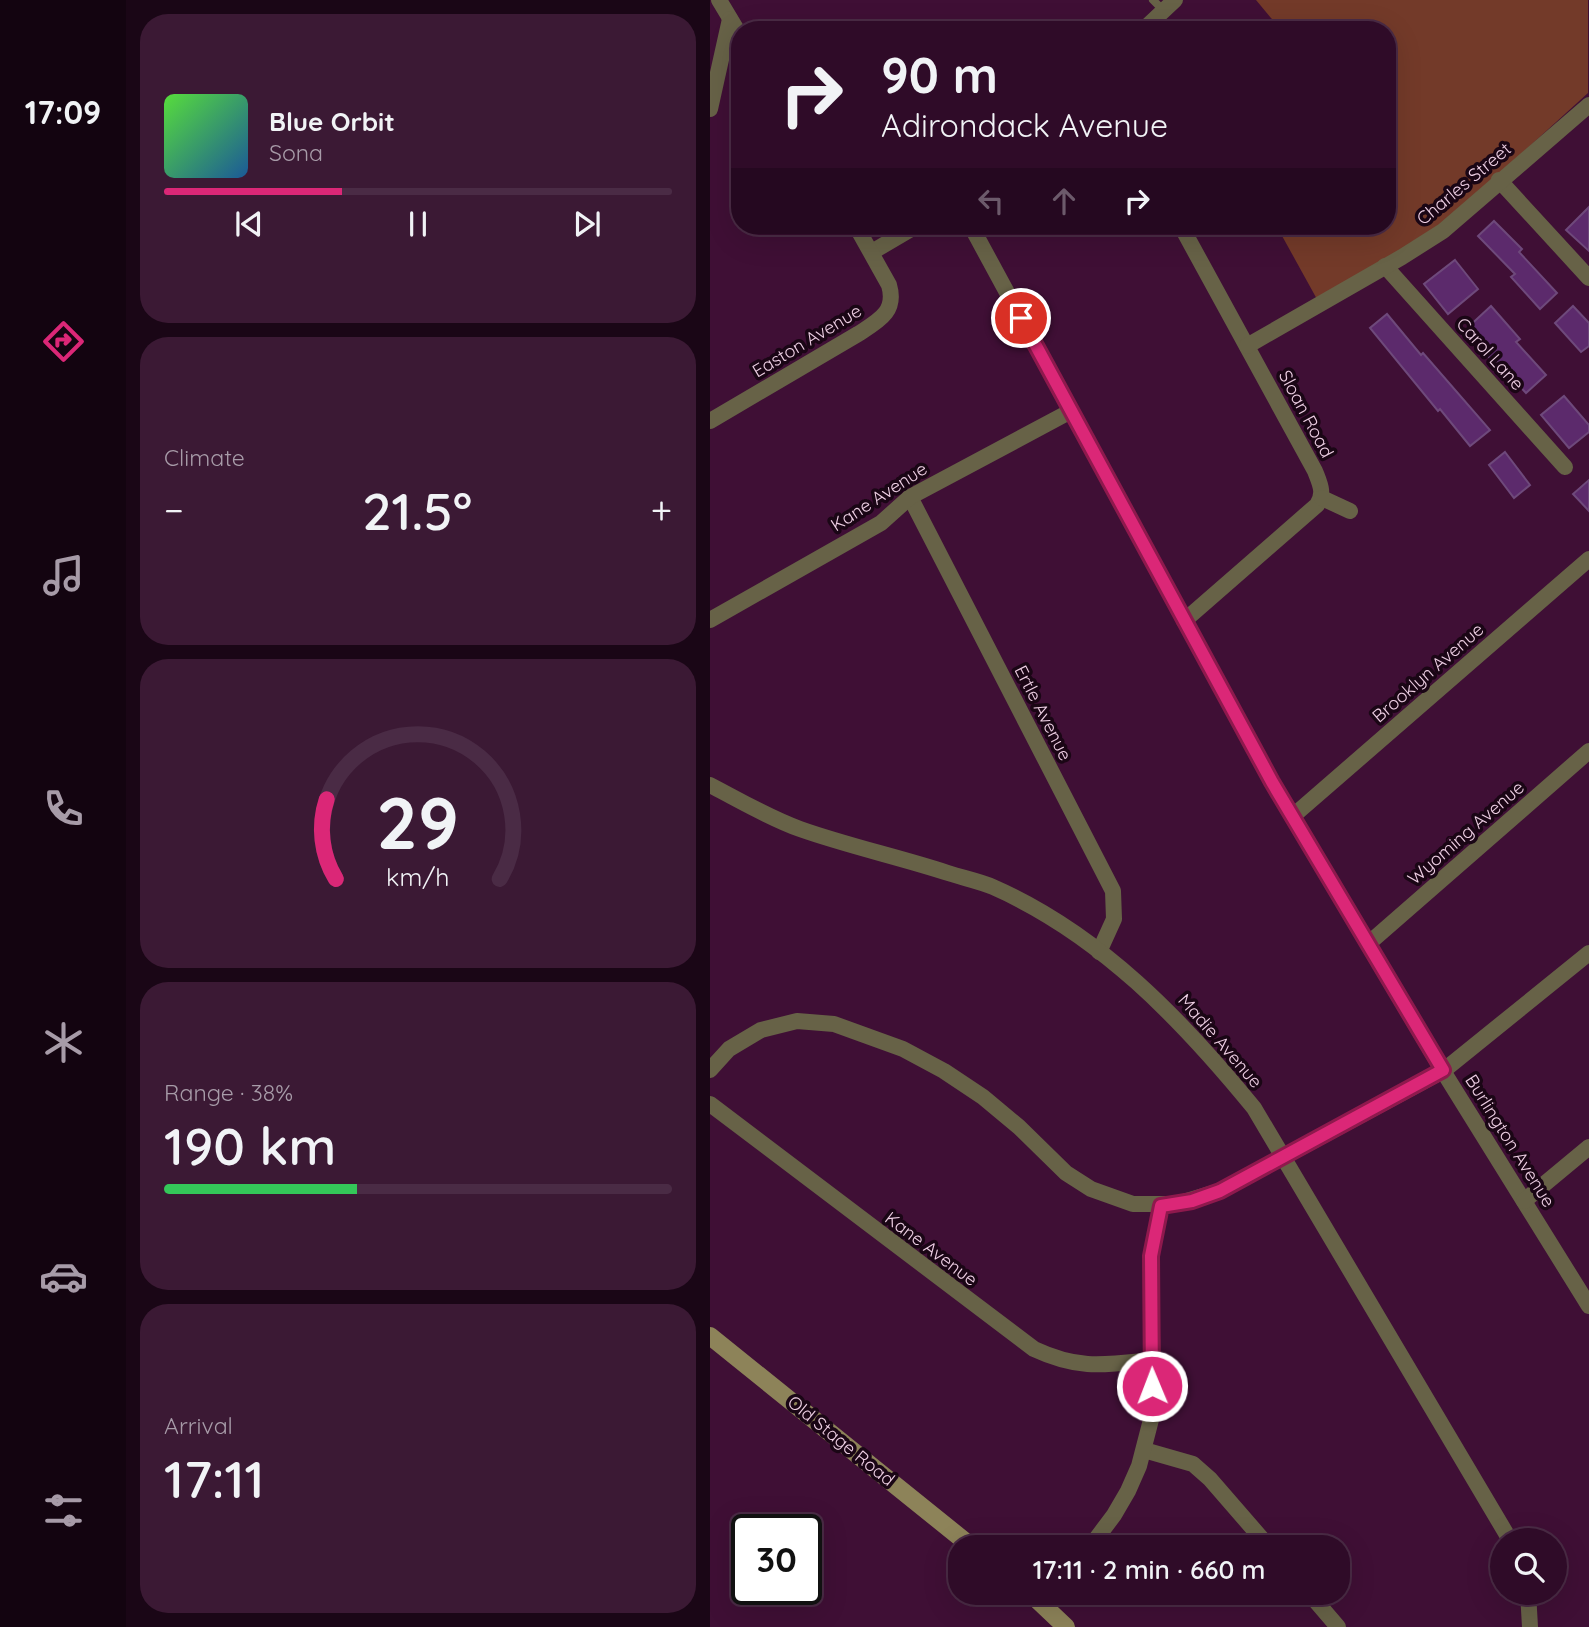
<!DOCTYPE html>
<html lang="en">
<head>
<meta charset="utf-8">
<style>
	body { margin:0; font-family:Quicksand,sans-serif; background:#3b1934; color:#f1f3f6; height:100vh; display:flex; flex-direction:column; font-size:26px; white-space:nowrap }
	* { box-sizing:border-box; margin:0 }
	p { font-size:23px; color:#a79ba8 }
	.icon { flex:none; width:38px; height:38px; fill:none; stroke:currentColor; stroke-width:2; stroke-linecap:round; stroke-linejoin:round }
	.map { position:relative; flex:1; overflow:hidden }
	.sheet { display:flex; flex-direction:column; gap:14px; padding:14px; background:#1a0616; width:584px }
	.sheet>* { flex:none }
	.hud { position:absolute; left:21px; top:21px; width:665px; height:214px; border-radius:28px; box-shadow:0 7px 28px #0002,0 0 0 2px #4a2b45; background:#2f0b28; color:#f1f3f6; overflow:hidden }
	.fabs { position:absolute; left:780px; top:1528px; display:grid; gap:14px }
	.fabs a { display:grid; place-items:center; width:77px; height:77px; border-radius:50%; background:#2f0b28; box-shadow:0 7px 28px #0002,0 0 0 2px #4a2b45; font-size:35px }
	.speed { position:absolute; left:21px; top:1514px; display:flex; gap:14px; font-size:35px; font-weight:700; text-align:center }
	.speed>* { display:grid; place-content:center; width:91px; height:91px; border-radius:50%; background:#2f0b28; box-shadow:0 7px 28px #0002,0 0 0 2px #4a2b45; line-height:1 }
	.speed .limit { border:4px solid #111; border-radius:10px; background:#fff; color:#111 }
	.pin { position:absolute; display:grid; place-items:center; width:60px; height:60px; color:#fff; margin:-30px; border:4px solid #fff; border-radius:50%; box-shadow:0 2px 7px #0007 }
	.me { position:absolute; width:77px; margin:-38px; rotate:359deg; stroke-linejoin:round; filter:drop-shadow(0 0 5px #0008) }
	.turn { display:flex; align-items:center; gap:24px; height:147px; padding:0 35px; font-size:32px }
	.turn .icon { width:91px; height:91px; stroke-width:2.5 }
	.turn b { display:block; font-size:49px; line-height:60px }
	.lanes { display:flex; align-items:center; height:66px; padding:0 35px; background:#0003; justify-content:center; gap:35px; direction:ltr }
	.lanes .off { opacity:.35 }
	.big { font-size:52px; font-weight:600; line-height:1.1 }
	.sheet .tile { flex:1; display:flex; flex-direction:column; justify-content:center; gap:10px; min-width:0; padding:0 24px; border-radius:28px; background:#3b1934 }
	.sheet .dial { align-items:center; gap:0 }
	.dial svg { height:182px; overflow:visible; fill:none; stroke:#4a2b45; stroke-width:7; stroke-linecap:round; text-anchor:middle }
	.dial text { fill:#f1f3f6; stroke:none }
	.song { display:flex; align-items:center; gap:21px }
	.cover { width:84px; height:84px; border-radius:10px; background:linear-gradient(135deg,hsl(110 70% 55%),hsl(210 70% 35%)) }
	.played { height:7px; border-radius:4px; background:linear-gradient(90deg,#db2777 35%,#4a2b45 35%) }
	.keys { display:flex; justify-content:space-around; direction:ltr }
	.heat { display:flex; justify-content:space-between; align-items:center; font-size:38px; direction:ltr }
	.charge { height:10px; border-radius:5px; background:linear-gradient(90deg,#34c759 38%,#4a2b45 0) }
	.trip { position:absolute; left:238px; top:1535px; width:402px; height:70px; border-radius:28px; background:#2f0b28; box-shadow:0 7px 28px #0002,0 0 0 2px #4a2b45; font-weight:600; line-height:70px; text-align:center }
	main { display:flex; flex:1; min-height:0 }
	.tabs { display:flex; flex-direction:column; width:126px; justify-content:space-around; align-items:center; background:#130410; color:#a79ba8 }
	.tabs .icon { width:49px; height:49px }
	.tabs .active { color:#db2777 }
	.tabs b { font-size:32px; color:#f1f3f6 }
	.map>svg:first-child { display:block }
	.green { fill:#733a29 }
	.building { fill:#5c2a6c; stroke:#6e497b; stroke-width:2 }
	.lines { fill:none; stroke-linecap:round; stroke-linejoin:round }
	.lane { stroke:#676247; stroke-width:8 }
	.street { stroke:#676247; stroke-width:16 }
	.secondary { stroke:#8d8359; stroke-width:18 }
	.route-casing { stroke:#8e194d; stroke-width:18 }
	.route { stroke:#db2777; stroke-width:12 }
	.labels { text-anchor:middle; stroke-width:7; stroke-linejoin:round; paint-order:stroke }
	.street-label { font-size:18px; fill:#efd0e5; stroke:#1a0615 }
</style>
</head>
<body>
<main>
<nav class="tabs">
<b>17:09</b>
<svg class="icon active" aria-label="directions" viewBox="0 0 24 24"><path d="M12 3l9 9-9 9-9-9zM9 14v-3h6M13 9l2 2-2 2"/></svg>
<svg class="icon" aria-label="music" viewBox="0 0 24 24"><path d="M9 18V5l10-2v13"/><circle cx="6" cy="18" r="3"/><circle cx="16" cy="16" r="3"/></svg>
<svg class="icon" aria-label="phone" viewBox="0 0 24 24"><path d="M5 4h4l2 5-3 2q2 4 5 5l2-3 5 2v4C11 20 4 13 5 4z"/></svg>
<svg class="icon" aria-label="climate" viewBox="0 0 24 24"><path d="M12 3v18M4 7l16 10M4 17L20 7"/></svg>
<svg class="icon" aria-label="car" viewBox="0 0 24 24"><path d="M5 17H2v-5l4-1 3-4h7l3 4 3 1v5h-3M9 17h6M6 11h13"/><circle cx="7" cy="17" r="2"/><circle cx="17" cy="17" r="2"/></svg>
<svg class="icon" aria-label="filters" viewBox="0 0 24 24"><path d="M4 7h16M4 17h16"/><circle cx="9" cy="7" r="2"/><circle cx="15" cy="17" r="2"/></svg>
</nav>
<section class="sheet">
<div class="tile">
<div class="song"><i class="cover"></i><div><b>Blue Orbit</b><p>Sona</p></div></div>
<div class="played"></div>
<div class="keys"><svg class="icon" aria-label="previous" viewBox="0 0 24 24"><path d="M18 5L8 12l10 7zM5 5v14"/></svg><svg class="icon" aria-label="pause" viewBox="0 0 24 24"><path d="M8 5v14M16 5v14"/></svg><svg class="icon" aria-label="next" viewBox="0 0 24 24"><path d="M6 5l10 7-10 7zM19 5v14"/></svg></div>
</div>
<div class="tile"><p>Climate</p>
<div class="heat"><a>−</a><b class="big">21.5°</b><a>+</a></div>
</div>
<div class="tile dial"><svg viewBox="0 0 100 80">
<path d="M14 69A42 42 0 1 1 86 69"/>
<path d="M14 69A42 42 0 0 1 10 34" stroke="#db2777"/>
<text x="50" y="56" font-size="32" font-weight="700">29</text>
<text x="50" y="72" font-size="11">km/h</text>
</svg></div>
<div class="tile"><p>Range · 38%</p><b class="big">190 km</b><div class="charge"></div></div>
<div class="tile"><p>Arrival</p><b class="big">17:11</b></div>
</section>
<div class="map">
<svg width="879" height="1627" viewBox="0 0 879 1627">
	<rect width="100%" height="100%" fill="#3f0f35"/>
	<polygon class="green" points="546,0 878,0 878,93 723,234 608,301 571,234 585,226 677,226 677,170 684,165 677,157 677,30 571,30"/>
	<g class="building">
		<polygon points="879,207 879,251 856,230"/>
		<polygon points="784,221 812,249 809,252 847,293 830,309 801,277 805,274 768,236"/>
		<polygon points="745,260 768,289 738,314 714,284"/>
		<polygon points="781,306 810,339 806,342 836,375 816,393 786,360 784,363 755,330"/>
		<polygon points="863,306 879,323 879,346 871,352 845,323"/>
		<polygon points="677,314 711,355 713,353 780,430 760,446 730,409 728,411 660,328"/>
		<polygon points="854,396 879,425 879,432 859,448 831,415"/>
		<polygon points="795,452 820,485 804,498 779,465"/>
		<polygon points="879,480 879,511 863,494"/>
	</g>
	<g class="lines">
		<polyline class="lane" points="443,0 454,11"/>
		<g class="street">
			<polyline points="9,0 30,35"/>
			<polyline points="433,30 465,0"/>
			<polyline points="0,109 20,19"/>
			<polyline points="789,180 879,278"/>
			<polyline points="261,226 562,782 733,1071 879,1306"/>
			<path d="M471,226L605,471C610,484 615,493 607,505L474,621"/>
			<polyline points="162,252 206,226"/>
			<polyline points="675,266 855,467"/>
			<polyline points="537,346 692,257 733,231 879,105"/>
			<path d="M0,421L148,334C168,321 187,312 179,285L146,226"/>
			<polyline points="200,497 403,891 404,919 389,952"/>
			<polyline points="612,498 640,511"/>
			<polyline points="0,620 171,523 200,497 361,411"/>
			<path d="M0,785C29,800 59,818 90,829C138,846 189,857 238,873C253,878 269,881 283,887C390,934 472,1020 544,1108L800,1540"/>
			<polyline points="583,816 879,559"/>
			<polyline points="658,944 879,751"/>
			<polyline points="0,1070 19,1049 51,1030 87,1021 124,1024 193,1049 234,1071 273,1097 309,1127 356,1173 381,1189 423,1204 467,1204 510,1191 733,1071 879,953"/>
			<path d="M0,1104L324,1349C369,1370 394,1365 442,1360"/>
			<polyline points="814,1201 879,1147"/>
			<polyline points="434,1450 483,1464 500,1479 559,1547"/>
			<polyline points="380,1547 404,1515 418,1491 429,1466 443,1412 441,1256 451,1206"/>
			<polyline points="598,1592 628,1627"/>
			<polyline points="818,1592 820,1627"/>
		</g>
		<g class="secondary">
			<polyline points="0,1336 262,1547"/>
			<polyline points="319,1592 356,1627"/>
		</g>
	</g>
	<g class="lines">
		<g class="route-casing">
			<polyline id="route" points="311,318 562,782 733,1070 510,1191 482,1201 451,1206 441,1256 442,1386"/>
		</g>
		<use href="#route" class="route"/>
	</g>
	<g class="labels">
		<g class="street-label">
			<text transform="translate(754 184) rotate(-40)" y="6">Charles Street</text>
			<text transform="translate(97 341) rotate(-31)" y="6">Easton Avenue</text>
			<text transform="translate(780 354) rotate(48)" y="6">Carol Lane</text>
			<text transform="translate(596 414) rotate(62)" y="6">Sloan Road</text>
			<text transform="translate(169 497) rotate(-33)" y="6">Kane Avenue</text>
			<text transform="translate(718 673) rotate(-41)" y="6">Brooklyn Avenue</text>
			<text transform="translate(333 713) rotate(63)" y="6">Ertle Avenue</text>
			<text transform="translate(756 833) rotate(-41)" y="6">Wyoming Avenue</text>
			<text transform="translate(510 1041) rotate(49)" y="6">Madie Avenue</text>
			<text transform="translate(800 1141) rotate(58)" y="6">Burlington Avenue</text>
			<text transform="translate(221 1249) rotate(37)" y="6">Kane Avenue</text>
			<text transform="translate(131 1441) rotate(39)" y="6">Old Stage Road</text>
		</g>
	</g>
</svg>
<div class="fabs">
<a><svg class="icon" aria-label="search" viewBox="0 0 24 24"><circle cx="10" cy="10" r="6"/><path d="M15 15l6 6"/></svg></a>
</div>
<div class="speed"><div class="limit">30</div></div>
<div class="pin" style="left:311px;top:318px;background:#d93025"><svg class="icon" aria-label="arrive" viewBox="0 0 24 24"><path d="M6 21V4h12l-3 4 3 4H6"/></svg></div>
<svg class="me" style="left:442px;top:1386px" viewBox="-20 -20 40 40"><circle r="17" fill="#db2777" stroke="#fff" stroke-width="3"/><path d="M0-11L8 9 0 5-8 9z" fill="#fff"/></svg>
<div class="trip">17:11 · 2 min · 660 m</div>
<div class="hud">
<div class="turn"><svg class="icon" aria-label="right" viewBox="0 0 24 24"><path d="M7 20v-9h11M14 6l5 5-5 5"/></svg><div><b>90 m</b>Adirondack Avenue</div></div>
<div class="lanes"><svg class="icon off" aria-label="left" viewBox="0 0 24 24"><path d="M17 20v-9H6M10 6l-5 5 5 5"/></svg><svg class="icon off" aria-label="ahead" viewBox="0 0 24 24"><path d="M12 20V5M6 11l6-6 6 6"/></svg><svg class="icon" aria-label="right" viewBox="0 0 24 24"><path d="M7 20v-9h11M14 6l5 5-5 5"/></svg></div>
</div>
</div>
</main>
</body>
</html>
